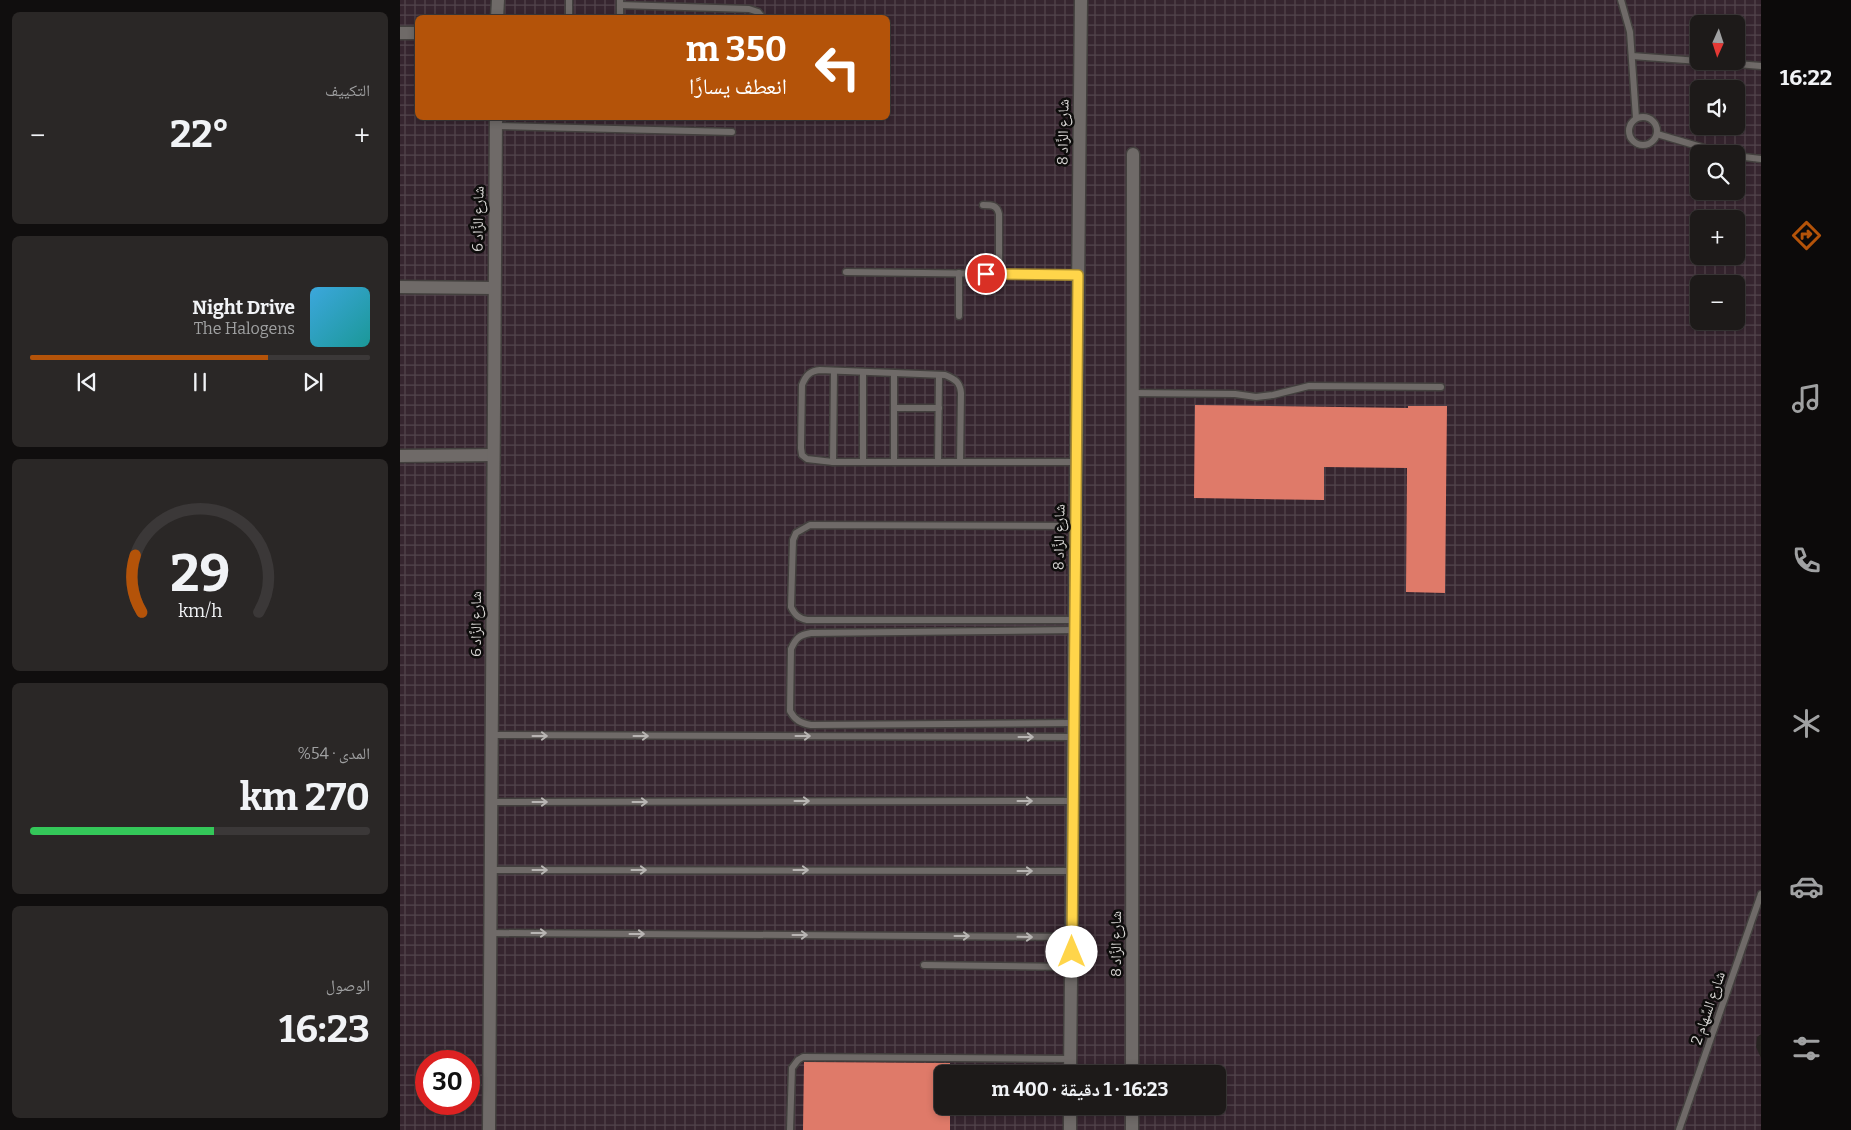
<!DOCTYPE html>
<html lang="ar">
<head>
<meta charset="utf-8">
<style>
	body { margin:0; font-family:Bitter,"Noto Naskh Arabic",serif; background:#2a2726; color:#f1f3f6; direction:rtl; height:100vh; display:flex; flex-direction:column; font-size:19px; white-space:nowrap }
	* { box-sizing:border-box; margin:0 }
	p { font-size:16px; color:#a0a1a2 }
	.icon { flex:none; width:28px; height:28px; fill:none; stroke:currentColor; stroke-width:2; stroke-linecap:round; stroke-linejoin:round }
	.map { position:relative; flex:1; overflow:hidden; direction:ltr }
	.drawer { display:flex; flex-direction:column; gap:12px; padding:12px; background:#100e0e; width:400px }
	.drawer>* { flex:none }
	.guide { position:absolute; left:15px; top:15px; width:475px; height:105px; border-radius:8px; box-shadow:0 2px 8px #0003,0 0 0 1px #3b3838; direction:rtl; background:#b45309; color:#fff; overflow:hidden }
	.needle { width:32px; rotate:183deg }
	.buttons { position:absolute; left:1290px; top:15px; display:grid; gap:10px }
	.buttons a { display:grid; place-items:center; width:55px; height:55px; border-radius:8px; background:#1d1a19; box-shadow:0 2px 8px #0003,0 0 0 1px #3b3838; font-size:25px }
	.speed { position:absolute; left:15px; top:1050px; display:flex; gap:10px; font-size:25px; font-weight:700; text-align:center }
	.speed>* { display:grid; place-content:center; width:65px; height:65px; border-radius:50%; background:#1d1a19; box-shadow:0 2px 8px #0003,0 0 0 1px #3b3838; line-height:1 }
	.speed .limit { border:8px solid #d22; background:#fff; color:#111 }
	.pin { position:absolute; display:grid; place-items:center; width:42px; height:42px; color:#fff; margin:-21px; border:2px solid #fff; border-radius:50%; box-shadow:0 1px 5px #0007 }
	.me { position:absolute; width:55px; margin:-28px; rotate:0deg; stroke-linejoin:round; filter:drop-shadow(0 0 4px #0008) }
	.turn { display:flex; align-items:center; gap:18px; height:105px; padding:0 20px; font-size:22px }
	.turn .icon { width:65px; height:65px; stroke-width:2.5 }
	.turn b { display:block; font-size:35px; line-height:42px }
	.big { font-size:38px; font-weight:700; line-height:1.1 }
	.drawer .card { flex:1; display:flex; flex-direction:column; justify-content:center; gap:8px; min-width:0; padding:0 18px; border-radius:8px; background:#2a2726 }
	.drawer .dial { align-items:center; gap:0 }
	.dial svg { height:130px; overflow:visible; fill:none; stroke:#3b3838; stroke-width:7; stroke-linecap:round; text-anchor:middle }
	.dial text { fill:#f1f3f6; stroke:none }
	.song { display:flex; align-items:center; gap:15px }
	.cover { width:60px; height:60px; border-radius:8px; background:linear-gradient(135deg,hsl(200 70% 55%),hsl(180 70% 35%)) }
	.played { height:5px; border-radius:2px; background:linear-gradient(90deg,#b45309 70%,#3b3838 70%) }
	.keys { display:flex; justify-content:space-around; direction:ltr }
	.heat { display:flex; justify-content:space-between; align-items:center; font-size:28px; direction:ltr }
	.charge { height:8px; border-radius:4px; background:linear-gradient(90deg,#34c759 54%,#3b3838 0) }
	.trip { position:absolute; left:534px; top:1065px; width:292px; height:50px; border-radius:8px; background:#1d1a19; box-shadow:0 2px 8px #0003,0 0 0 1px #3b3838; font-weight:700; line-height:50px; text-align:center; direction:rtl }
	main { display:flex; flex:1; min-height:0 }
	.tabs { display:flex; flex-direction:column; width:90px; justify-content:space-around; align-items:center; background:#0c0a0a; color:#a0a1a2 }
	.tabs .icon { width:35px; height:35px }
	.tabs .on { color:#b45309 }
	.tabs b { font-size:22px; color:#f1f3f6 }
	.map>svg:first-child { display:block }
	.industrial { fill:url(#industrial-grid); fill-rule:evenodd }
	.building { fill:#df7a69 }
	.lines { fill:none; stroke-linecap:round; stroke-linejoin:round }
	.service-casing { stroke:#43403e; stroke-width:9 }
	.minor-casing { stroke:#43403e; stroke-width:15 }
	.service { stroke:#6f6a68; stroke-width:6 }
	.minor { stroke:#6f6a68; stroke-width:12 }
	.oneway { stroke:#b8b5b3 }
	.route-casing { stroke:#a68a30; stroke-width:12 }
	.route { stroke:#ffd54a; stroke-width:9 }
	.labels { text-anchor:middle; stroke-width:5; stroke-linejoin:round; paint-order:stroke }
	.street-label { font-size:15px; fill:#d7d5d3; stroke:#0e0d0c }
</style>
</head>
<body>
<main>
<nav class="tabs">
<b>16:22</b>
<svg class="icon on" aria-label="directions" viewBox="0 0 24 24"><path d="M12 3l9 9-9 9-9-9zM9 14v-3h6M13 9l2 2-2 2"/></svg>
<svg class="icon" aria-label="music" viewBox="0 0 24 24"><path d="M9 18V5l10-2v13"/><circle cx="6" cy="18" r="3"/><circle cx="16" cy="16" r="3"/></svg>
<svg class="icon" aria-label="phone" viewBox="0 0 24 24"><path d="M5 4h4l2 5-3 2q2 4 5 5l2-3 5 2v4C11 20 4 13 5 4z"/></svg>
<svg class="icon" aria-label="climate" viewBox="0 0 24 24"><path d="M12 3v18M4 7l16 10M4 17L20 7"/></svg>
<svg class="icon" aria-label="car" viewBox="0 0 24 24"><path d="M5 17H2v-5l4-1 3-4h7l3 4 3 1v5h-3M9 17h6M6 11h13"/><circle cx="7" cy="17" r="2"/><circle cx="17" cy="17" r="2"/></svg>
<svg class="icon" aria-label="filters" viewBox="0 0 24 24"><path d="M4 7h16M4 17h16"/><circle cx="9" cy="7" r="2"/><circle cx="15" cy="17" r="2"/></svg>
</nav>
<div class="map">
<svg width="1361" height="1130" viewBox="0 0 1361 1130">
	<defs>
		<pattern id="industrial-grid" width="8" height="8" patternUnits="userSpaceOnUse" patternTransform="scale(1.25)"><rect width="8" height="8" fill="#36252f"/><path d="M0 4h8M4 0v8" fill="none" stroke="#52444c"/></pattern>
	</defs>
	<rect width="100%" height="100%" fill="#272321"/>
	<path class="industrial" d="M0,0H1361V1034L1357,1037L1356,1047L1361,1058V1130H0ZM18,18H488V118H18ZM1299,24H1336V61H1299ZM1299,89H1336V126H1299ZM1299,154H1336V191H1299ZM1299,219H1336V256H1299ZM1299,284H1336V321H1299ZM26,1061H69V1104H26ZM542,1074H818V1106H542Z"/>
	<g class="building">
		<polygon points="795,405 1008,408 1008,406 1047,406 1045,593 1006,592 1007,468 924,467 924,500 794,498"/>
		<polygon points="404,1062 550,1063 550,1074 542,1074 542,1106 550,1106 550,1130 403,1130"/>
	</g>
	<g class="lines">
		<g class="service-casing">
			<g id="service">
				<polyline points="1221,0 1230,32 1236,118"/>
				<polyline points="220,5 349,9 358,12 363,18"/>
				<polyline points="169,18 169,0"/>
				<polyline points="220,18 220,0"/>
				<polyline points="1232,56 1299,61"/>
				<polyline points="1302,61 1361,66"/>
				<circle cx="1243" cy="131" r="14"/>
				<polyline points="96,126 332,132"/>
				<polyline points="1257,134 1325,154"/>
				<polyline points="1336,156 1361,159"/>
				<path d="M583,205C592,205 597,205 599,214V274"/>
				<polyline points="446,272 678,275"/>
				<polyline points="559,316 559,273"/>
				<polyline points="463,372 463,462"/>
				<polyline points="494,373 494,462"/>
				<polyline points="732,393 835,394 856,397 873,395 909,386 1041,387"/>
				<polyline points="494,408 539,408"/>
				<polyline points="433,462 434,371"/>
				<polyline points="538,462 539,375"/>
				<path d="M560,462L561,393C560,382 555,379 545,375L420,370C410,371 406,375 402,385L401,448L402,455L407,459L433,462H676"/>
				<path d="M674,620H407C398,618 395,615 391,607L393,540L396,533L410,525L675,526"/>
				<path d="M673,723L411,725C400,723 395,720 390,711L391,649C396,638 399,635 411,633L674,630"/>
				<polyline points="91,735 673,737"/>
				<polyline points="91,802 673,801"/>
				<polyline points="91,870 672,871"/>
				<polyline points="90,933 672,937"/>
				<polyline points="524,965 672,967"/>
				<polyline points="390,1130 392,1068 398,1060 403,1057 670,1059"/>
				<polyline points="1279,1130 1361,894"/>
			</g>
		</g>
		<g class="minor-casing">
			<g id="minor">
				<polyline points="97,18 98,0"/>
				<polyline points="0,33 18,33"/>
				<polyline points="0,287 94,288"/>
				<polyline points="0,456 93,455"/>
				<polyline points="670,1074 681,0"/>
				<polyline points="732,1074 733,154"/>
				<polyline points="89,1130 96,118"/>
				<polyline points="670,1130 670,1106"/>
				<polyline points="732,1130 732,1106"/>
			</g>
		</g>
		<use href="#service" class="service"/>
		<use href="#minor" class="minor"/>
	</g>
	<defs><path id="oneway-shaft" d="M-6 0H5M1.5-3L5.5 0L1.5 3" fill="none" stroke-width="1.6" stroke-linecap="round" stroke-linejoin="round" transform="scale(1.25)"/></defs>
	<g class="oneway">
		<use href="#oneway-shaft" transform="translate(140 736)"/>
		<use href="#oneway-shaft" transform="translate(241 736)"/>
		<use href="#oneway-shaft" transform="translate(403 736)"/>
		<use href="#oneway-shaft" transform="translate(626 737)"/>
		<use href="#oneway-shaft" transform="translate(402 801)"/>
		<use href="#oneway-shaft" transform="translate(625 801)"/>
		<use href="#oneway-shaft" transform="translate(140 802)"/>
		<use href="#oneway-shaft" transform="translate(240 802)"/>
		<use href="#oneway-shaft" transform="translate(140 870)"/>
		<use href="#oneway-shaft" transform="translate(239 870)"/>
		<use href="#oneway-shaft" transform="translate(401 870)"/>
		<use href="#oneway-shaft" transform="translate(625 871)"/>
		<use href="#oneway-shaft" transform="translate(139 933)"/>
		<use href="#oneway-shaft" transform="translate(237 934)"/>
		<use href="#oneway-shaft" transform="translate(400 935)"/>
		<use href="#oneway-shaft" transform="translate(562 936)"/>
		<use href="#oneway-shaft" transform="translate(625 937) rotate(1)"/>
	</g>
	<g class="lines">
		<g class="route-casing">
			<polyline id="route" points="586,274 678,275 672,952"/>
		</g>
		<use href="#route" class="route"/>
	</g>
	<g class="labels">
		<g class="street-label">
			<text transform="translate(663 132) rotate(-89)" y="5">شارع الزَّاد 8</text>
			<text transform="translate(78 219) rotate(-89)" y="5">شارع الزَّاد 6</text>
			<text transform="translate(659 537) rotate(-89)" y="5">شارع الزَّاد 8</text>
			<text transform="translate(76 624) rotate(-90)" y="5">شارع الزَّاد 6</text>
			<text transform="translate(716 944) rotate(-90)" y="5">شارع الزَّاد 8</text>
			<text transform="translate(1308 1008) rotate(-71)" y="5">شارع السِّهام 2</text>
		</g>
	</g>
</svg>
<div class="buttons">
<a><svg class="needle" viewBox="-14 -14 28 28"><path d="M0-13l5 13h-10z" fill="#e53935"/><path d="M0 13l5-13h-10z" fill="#a0a1a2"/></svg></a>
<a><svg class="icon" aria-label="sound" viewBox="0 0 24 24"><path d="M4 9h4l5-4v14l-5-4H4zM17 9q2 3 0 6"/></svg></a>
<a><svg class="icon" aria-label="search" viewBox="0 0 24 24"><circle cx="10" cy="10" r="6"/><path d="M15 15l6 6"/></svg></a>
<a>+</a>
<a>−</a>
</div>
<div class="speed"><div class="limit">30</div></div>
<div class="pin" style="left:586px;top:274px;background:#d93025"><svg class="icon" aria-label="arrive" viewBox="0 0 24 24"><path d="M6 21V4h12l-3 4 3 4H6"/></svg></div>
<svg class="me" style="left:672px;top:952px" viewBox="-20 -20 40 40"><circle r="19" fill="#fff"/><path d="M0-13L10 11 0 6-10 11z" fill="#ffd54a"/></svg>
<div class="trip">16:23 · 1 دقيقة · 400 m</div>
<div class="guide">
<div class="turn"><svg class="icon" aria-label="left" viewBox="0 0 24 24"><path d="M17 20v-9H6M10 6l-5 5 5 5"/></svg><div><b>350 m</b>انعطف يسارًا</div></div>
</div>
</div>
<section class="drawer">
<div class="card"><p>التكييف</p>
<div class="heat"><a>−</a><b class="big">22°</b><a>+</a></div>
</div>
<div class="card">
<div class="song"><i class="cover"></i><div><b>Night Drive</b><p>The Halogens</p></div></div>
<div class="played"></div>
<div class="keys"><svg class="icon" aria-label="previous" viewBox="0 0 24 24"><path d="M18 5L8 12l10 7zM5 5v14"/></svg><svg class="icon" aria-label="pause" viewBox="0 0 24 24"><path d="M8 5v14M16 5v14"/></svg><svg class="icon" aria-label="next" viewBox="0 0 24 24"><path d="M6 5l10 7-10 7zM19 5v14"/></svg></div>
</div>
<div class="card dial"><svg viewBox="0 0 100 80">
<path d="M14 69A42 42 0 1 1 86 69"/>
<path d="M14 69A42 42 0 0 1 10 34" stroke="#b45309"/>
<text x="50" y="56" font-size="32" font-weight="700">29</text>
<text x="50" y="72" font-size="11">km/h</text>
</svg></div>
<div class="card"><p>المدى · 54%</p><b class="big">270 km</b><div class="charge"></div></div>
<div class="card"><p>الوصول</p><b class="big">16:23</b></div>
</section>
</main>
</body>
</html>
